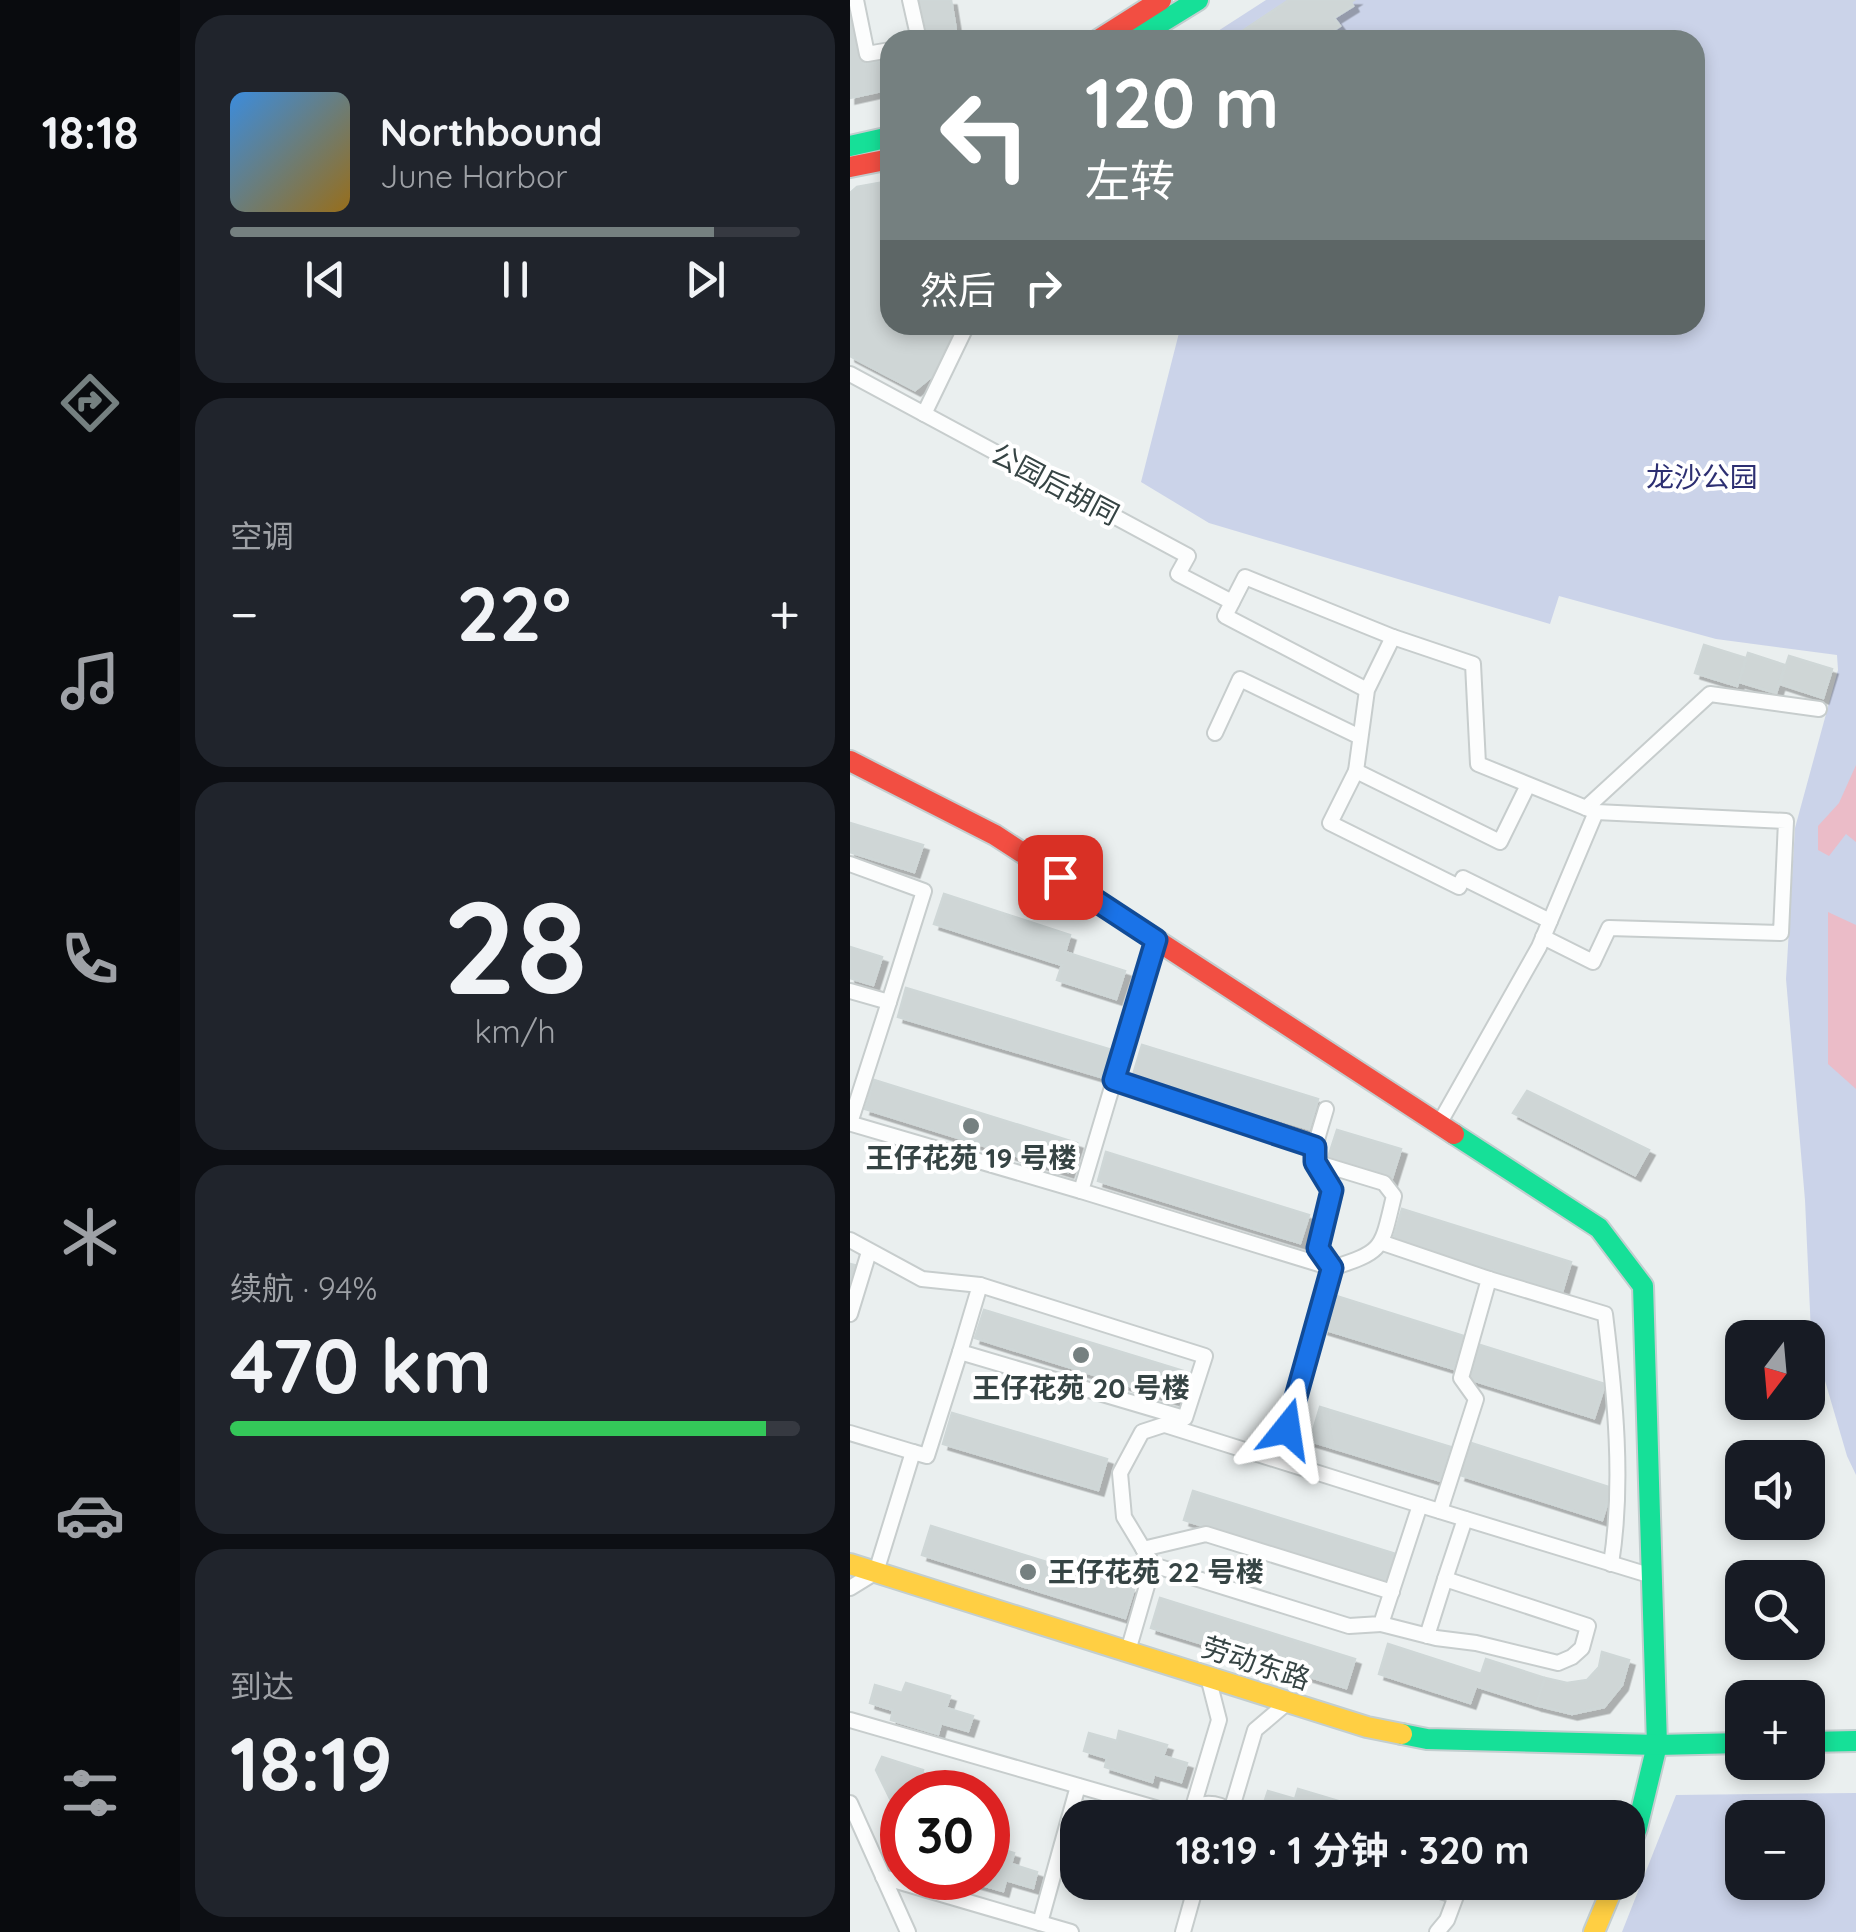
<!DOCTYPE html>
<html lang="zh">
<head>
<meta charset="utf-8">
<style>
	body { margin:0; font-family:Quicksand,"Noto Sans SC",sans-serif; background:#20242c; color:#f1f3f6; height:100vh; display:flex; flex-direction:column; font-size:38px; white-space:nowrap }
	* { box-sizing:border-box; margin:0 }
	p { font-size:32px; color:#9ea1a6 }
	.icon { flex:none; width:55px; height:55px; fill:none; stroke:currentColor; stroke-width:2; stroke-linecap:round; stroke-linejoin:round }
	.map { position:relative; flex:1; overflow:hidden }
	.details { display:flex; flex-direction:column; gap:15px; padding:15px; background:#0d0f14; width:670px }
	.details>* { flex:none }
	.hud { position:absolute; left:30px; top:30px; width:825px; height:305px; border-radius:30px; box-shadow:0 5px 15px #0003; background:#758080; color:#fff; overflow:hidden }
	.needle { width:65px; rotate:196deg }
	.controls { position:absolute; left:875px; top:1320px; display:grid; gap:20px }
	.controls a { display:grid; place-items:center; width:100px; height:100px; border-radius:20px; background:#171b24; box-shadow:0 5px 15px #0003; font-size:50px }
	.speed { position:absolute; left:30px; top:1770px; display:flex; gap:20px; font-size:50px; font-weight:700; text-align:center }
	.speed>* { display:grid; place-content:center; width:130px; height:130px; border-radius:50%; background:#171b24; box-shadow:0 5px 15px #0003; line-height:1 }
	.speed .limit { border:15px solid #d22; background:#fff; color:#111 }
	.pin { position:absolute; display:grid; place-items:center; width:85px; height:85px; color:#fff; margin:-42px; border-radius:20px; box-shadow:0 5px 15px #0006 }
	.me { position:absolute; width:110px; margin:-55px; rotate:15deg; stroke-linejoin:round; filter:drop-shadow(0 0 8px #0008) }
	.turn { display:flex; align-items:center; gap:35px; height:210px; padding:0 40px; font-size:45px }
	.turn .icon { width:130px; height:130px; stroke-width:2.5 }
	.turn b { display:block; font-size:70px; line-height:85px }
	.then { display:flex; align-items:center; height:95px; padding:0 40px; background:#0003; gap:20px; font-size:38px }
	.big { font-size:75px; font-weight:700; line-height:1.1 }
	.details .card { flex:1; display:flex; flex-direction:column; justify-content:center; gap:15px; min-width:0; padding:0 35px; border-radius:30px; background:#20242c }
	.details .dial { align-items:center; gap:0 }
	.dial b { font-size:130px; line-height:1 }
	.song { display:flex; align-items:center; gap:30px }
	.cover { width:120px; height:120px; border-radius:15px; background:linear-gradient(135deg,hsl(210 70% 55%),hsl(40 70% 35%)) }
	.played { height:10px; border-radius:5px; background:linear-gradient(90deg,#758080 85%,#363941 85%) }
	.keys { display:flex; justify-content:space-around; direction:ltr }
	.heat { display:flex; justify-content:space-between; align-items:center; font-size:55px; direction:ltr }
	.charge { height:15px; border-radius:8px; background:linear-gradient(90deg,#34c759 94%,#363941 0) }
	.trip { position:absolute; left:210px; top:1800px; width:585px; height:100px; border-radius:30px; background:#171b24; box-shadow:0 5px 15px #0003; font-weight:700; line-height:100px; text-align:center }
	main { display:flex; flex:1; min-height:0 }
	.tabs { display:flex; flex-direction:column; width:180px; justify-content:space-around; align-items:center; background:#090b0e; color:#9ea1a6 }
	.tabs .icon { width:70px; height:70px }
	.tabs .on { color:#758080 }
	.tabs b { font-size:45px; color:#f1f3f6 }
	.map>svg:first-child { display:block }
	.green { fill:#cbd3e9; fill-rule:evenodd }
	.water { fill:#ebbcc8 }
	.building { fill:#cfd6d6; stroke:#cfd7d7; stroke-width:2.5; filter:url(#shadow) }
	.lines { fill:none; stroke-linecap:round; stroke-linejoin:round }
	.street-casing { stroke:#c7cdcd; stroke-width:18 }
	.fast-casing { stroke:#c3cecf; stroke-width:24 }
	.slow-casing { stroke:#c3cecf; stroke-width:24 }
	.jam-casing { stroke:#c3cecf; stroke-width:24 }
	.street { stroke:#fcfdfd; stroke-width:14 }
	.fast { stroke:#16e098; stroke-width:20 }
	.slow { stroke:#ffcf43; stroke-width:20 }
	.jam { stroke:#f24e42; stroke-width:20 }
	.route-casing { stroke:#114b97; stroke-width:25 }
	.route { stroke:#1a73e8; stroke-width:18 }
	.poi-dot { fill:#758080; stroke:#fff; stroke-width:4 }
	.labels { text-anchor:middle; stroke-width:8; stroke-linejoin:round; paint-order:stroke }
	.park-label { font-size:28px; fill:#2d2f72; stroke:#fff }
	.street-label { font-size:28px; fill:#364444; stroke:#fff }
	.poi-label { font-size:28px; font-weight:bold; fill:#364444; stroke:#fff }
</style>
</head>
<body>
<main>
<nav class="tabs">
<b>18:18</b>
<svg class="icon on" aria-label="directions" viewBox="0 0 24 24"><path d="M12 3l9 9-9 9-9-9zM9 14v-3h6M13 9l2 2-2 2"/></svg>
<svg class="icon" aria-label="music" viewBox="0 0 24 24"><path d="M9 18V5l10-2v13"/><circle cx="6" cy="18" r="3"/><circle cx="16" cy="16" r="3"/></svg>
<svg class="icon" aria-label="phone" viewBox="0 0 24 24"><path d="M5 4h4l2 5-3 2q2 4 5 5l2-3 5 2v4C11 20 4 13 5 4z"/></svg>
<svg class="icon" aria-label="climate" viewBox="0 0 24 24"><path d="M12 3v18M4 7l16 10M4 17L20 7"/></svg>
<svg class="icon" aria-label="car" viewBox="0 0 24 24"><path d="M5 17H2v-5l4-1 3-4h7l3 4 3 1v5h-3M9 17h6M6 11h13"/><circle cx="7" cy="17" r="2"/><circle cx="17" cy="17" r="2"/></svg>
<svg class="icon" aria-label="filters" viewBox="0 0 24 24"><path d="M4 7h16M4 17h16"/><circle cx="9" cy="7" r="2"/><circle cx="15" cy="17" r="2"/></svg>
</nav>
<section class="details">
<div class="card">
<div class="song"><i class="cover"></i><div><b>Northbound</b><p>June Harbor</p></div></div>
<div class="played"></div>
<div class="keys"><svg class="icon" aria-label="previous" viewBox="0 0 24 24"><path d="M18 5L8 12l10 7zM5 5v14"/></svg><svg class="icon" aria-label="pause" viewBox="0 0 24 24"><path d="M8 5v14M16 5v14"/></svg><svg class="icon" aria-label="next" viewBox="0 0 24 24"><path d="M6 5l10 7-10 7zM19 5v14"/></svg></div>
</div>
<div class="card"><p>空调</p>
<div class="heat"><a>−</a><b class="big">22°</b><a>+</a></div>
</div>
<div class="card dial"><b>28</b><p>km/h</p></div>
<div class="card"><p>续航 · 94%</p><b class="big">470 km</b><div class="charge"></div></div>
<div class="card"><p>到达</p><b class="big">18:19</b></div>
</section>
<div class="map">
<svg width="1006" height="1932" viewBox="0 0 1006 1932">
	<defs>
		<filter id="shadow"><feDropShadow dx="5.5" dy="5.5" stdDeviation="0" flood-color="#0004"/></filter>
	</defs>
	<rect width="100%" height="100%" fill="#eaefef"/>
	<g class="green">
		<polygon points="416,0 1006,0 1006,1475 997,1456 961,1333 955,1200 936,979 945,828 988,670 987,655 866,639 709,596 700,624 359,523 291,482 331,325 845,325 845,40 354,40"/>
		<path d="M1006,1793V1932H772L826,1795ZM892,1818H958V1882H892Z"/>
	</g>
	<g class="water">
		<polygon points="1006,765 1006,842 996,834 979,856 968,850 968,826 989,803"/>
		<polygon points="978,912 1006,925 1006,1089 978,1064"/>
	</g>
	<g class="building">
		<polygon points="67,0 101,0 106,31 74,38"/>
		<polygon points="439,0 504,0 501,2 503,6 484,18 490,26 469,40 379,40"/>
		<polygon points="0,7 14,64 40,59 40,89 0,98"/>
		<polygon points="40,181 40,325 113,325 93,367 65,390 0,356 0,193 7,187"/>
		<polygon points="854,645 896,658 887,686 845,673"/>
		<polygon points="898,653 935,665 926,693 889,682"/>
		<polygon points="939,656 982,669 973,698 930,684"/>
		<polygon points="0,823 73,845 64,872 0,852"/>
		<polygon points="94,894 220,935 215,952 275,971 266,999 207,980 212,965 84,924"/>
		<polygon points="0,947 32,957 23,985 0,978"/>
		<polygon points="56,988 259,1049 251,1077 48,1017"/>
		<polygon points="292,1045 468,1099 459,1129 283,1075"/>
		<polygon points="24,1080 227,1143 218,1172 15,1109"/>
		<polygon points="677,1091 799,1150 785,1175 663,1113"/>
		<polygon points="487,1130 551,1149 541,1181 477,1161"/>
		<polygon points="256,1152 459,1215 450,1243 248,1181"/>
		<polygon points="552,1209 721,1262 712,1292 543,1240"/>
		<polygon points="0,1264 8,1266 0,1292"/>
		<polygon points="483,1295 614,1336 604,1369 473,1329"/>
		<polygon points="134,1310 337,1372 328,1401 125,1338"/>
		<polygon points="630,1345 755,1384 744,1418 619,1379"/>
		<polygon points="470,1407 601,1447 591,1481 460,1441"/>
		<polygon points="102,1413 257,1459 248,1490 93,1444"/>
		<polygon points="621,1443 762,1488 752,1520 610,1475"/>
		<polygon points="343,1491 546,1554 537,1583 334,1520"/>
		<polygon points="81,1526 284,1589 275,1618 72,1555"/>
		<polygon points="310,1598 505,1659 496,1688 301,1628"/>
		<polygon points="538,1644 631,1674 636,1659 695,1678 686,1705 626,1686 620,1703 529,1674"/>
		<polygon points="752,1652 779,1660 772,1685 754,1707 722,1714 686,1705 695,1678 717,1683 737,1680 749,1667"/>
		<polygon points="56,1683 100,1696 96,1708 123,1716 118,1731 91,1723 88,1734 41,1720 43,1710 20,1703 25,1685 52,1693"/>
		<polygon points="269,1731 317,1745 313,1756 337,1763 331,1782 304,1774 302,1782 255,1767 257,1758 234,1751 239,1733 267,1741"/>
		<polygon points="32,1757 73,1770 67,1792 52,1792 52,1818 49,1817 26,1770"/>
		<polygon points="448,1789 492,1802 489,1813 503,1818 436,1818 412,1809 418,1791 445,1799"/>
		<polygon points="655,1804 699,1817 621,1818 624,1806 652,1814"/>
		<polygon points="138,1845 164,1853 161,1864 187,1872 183,1888 156,1880 153,1891 108,1878 138,1878"/>
	</g>
	<g class="lines">
		<g class="street-casing">
			<g id="street">
				<polyline points="6,0 17,54 40,50"/>
				<polyline points="60,0 69,40"/>
				<polyline points="0,374 338,556 328,574 382,602"/>
				<polyline points="74,414 117,325"/>
				<polyline points="543,637 623,664 628,764 746,812 689,947 589,1124"/>
				<polyline points="517,690 375,616 395,577 543,637 517,690 506,771 650,842 678,785"/>
				<polyline points="365,733 390,679 510,737"/>
				<polyline points="506,771 480,823 609,887 613,878 700,921"/>
				<polyline points="736,808 860,694 969,709"/>
				<polyline points="0,864 74,891 39,1002 0,991"/>
				<polyline points="693,937 743,962 759,928 931,933 936,821 746,812"/>
				<path d="M306,940L231,1191L482,1268C535,1251 531,1249 544,1196L534,1183L465,1162"/>
				<polyline points="264,1080 465,1147"/>
				<polyline points="0,1123 39,1002"/>
				<polyline points="2,1124 231,1191"/>
				<polyline points="0,1240 72,1279 130,1285 110,1352 334,1418"/>
				<polyline points="533,1243 639,1279 611,1378 626,1399 590,1511"/>
				<path d="M639,1279L755,1314C765,1395 774,1483 761,1564"/>
				<polyline points="130,1285 355,1356 335,1418 292,1432 270,1473 274,1517 303,1565 278,1651"/>
				<polyline points="0,1314 19,1252"/>
				<polyline points="0,1433 63,1452"/>
				<path d="M429,1460L482,1268L468,1248L482,1190C459,1153 464,1150 476,1109"/>
				<polyline points="570,1505 802,1576"/>
				<polyline points="293,1549 356,1534 542,1592"/>
				<polyline points="303,1565 499,1626 531,1624 570,1505 315,1425"/>
				<polyline points="595,1579 615,1519"/>
				<polyline points="0,1588 26,1572 63,1452 77,1456 110,1352"/>
				<polyline points="531,1624 586,1638 626,1643 708,1663 722,1657 732,1648 738,1626 595,1579 577,1636"/>
				<polyline points="0,1720 333,1816"/>
				<polyline points="0,1803 58,1932"/>
				<polyline points="343,1807 369,1720 358,1677"/>
				<path d="M339,1810C356,1799 373,1803 387,1817"/>
				<polyline points="381,1811 405,1730 438,1702"/>
				<polyline points="33,1877 190,1923 228,1786"/>
				<polyline points="561,1882 606,1896 597,1920 587,1932"/>
				<polyline points="190,1923 221,1932"/>
				<polyline points="333,1932 347,1882"/>
			</g>
		</g>
		<g class="fast-casing">
			<g id="fast">
				<polyline points="283,40 348,0"/>
				<polyline points="0,146 40,137"/>
				<polyline points="604,1134 749,1228 793,1286 807,1745 787,1828 778,1851"/>
				<polyline points="552,1734 577,1739 807,1745 892,1743"/>
				<polyline points="958,1742 1006,1741"/>
			</g>
		</g>
		<g class="slow-casing">
			<g id="slow">
				<polyline points="0,1564 517,1727 552,1734"/>
				<polyline points="744,1932 765,1882"/>
			</g>
		</g>
		<g class="jam-casing">
			<g id="jam">
				<polyline points="248,40 311,0"/>
				<polyline points="0,167 40,159"/>
				<polyline points="0,761 145,835 604,1134"/>
			</g>
		</g>
		<use href="#street" class="street"/>
		<use href="#fast" class="fast"/>
		<use href="#slow" class="slow"/>
		<use href="#jam" class="jam"/>
	</g>
	<g class="lines">
		<g class="route-casing">
			<polyline id="route" points="210,877 306,940 264,1080 465,1147 465,1162 482,1190 468,1248 482,1268 437,1429"/>
		</g>
		<use href="#route" class="route"/>
	</g>
	<g class="poi-dot">
		<circle cx="121" cy="1126" r="10"/>
		<circle cx="231" cy="1355" r="10"/>
		<circle cx="178" cy="1572" r="10"/>
	</g>
	<g class="labels">
		<g class="park-label">
			<text x="852" y="487">龙沙公园</text>
		</g>
		<g class="street-label">
			<text transform="translate(205 484) rotate(28)" y="10">公园后胡同</text>
			<text transform="translate(406 1663) rotate(18)" y="10">劳动东路</text>
		</g>
		<g class="poi-label">
			<text x="121" y="1168">王仔花苑 19 号楼</text>
			<text x="231" y="1398">王仔花苑 20 号楼</text>
			<text x="198" y="1582" text-anchor="start">王仔花苑 22 号楼</text>
		</g>
	</g>
</svg>
<div class="controls">
<a><svg class="needle" viewBox="-14 -14 28 28"><path d="M0-13l5 13h-10z" fill="#e53935"/><path d="M0 13l5-13h-10z" fill="#9ea1a6"/></svg></a>
<a><svg class="icon" aria-label="sound" viewBox="0 0 24 24"><path d="M4 9h4l5-4v14l-5-4H4zM17 9q2 3 0 6"/></svg></a>
<a><svg class="icon" aria-label="search" viewBox="0 0 24 24"><circle cx="10" cy="10" r="6"/><path d="M15 15l6 6"/></svg></a>
<a>+</a>
<a>−</a>
</div>
<div class="speed"><div class="limit">30</div></div>
<div class="pin" style="left:210px;top:877px;background:#d93025"><svg class="icon" aria-label="arrive" viewBox="0 0 24 24"><path d="M6 21V4h12l-3 4 3 4H6"/></svg></div>
<svg class="me" style="left:437px;top:1429px" viewBox="-20 -20 40 40"><path d="M0-17L14 15 0 8-14 15z" fill="#1a73e8" stroke="#fff" stroke-width="4"/></svg>
<div class="trip">18:19 · 1 分钟 · 320 m</div>
<div class="hud">
<div class="turn"><svg class="icon" aria-label="left" viewBox="0 0 24 24"><path d="M17 20v-9H6M10 6l-5 5 5 5"/></svg><div><b>120 m</b>左转</div></div>
<div class="then">然后<svg class="icon" aria-label="right" viewBox="0 0 24 24"><path d="M7 20v-9h11M14 6l5 5-5 5"/></svg></div>
</div>
</div>
</main>
</body>
</html>
